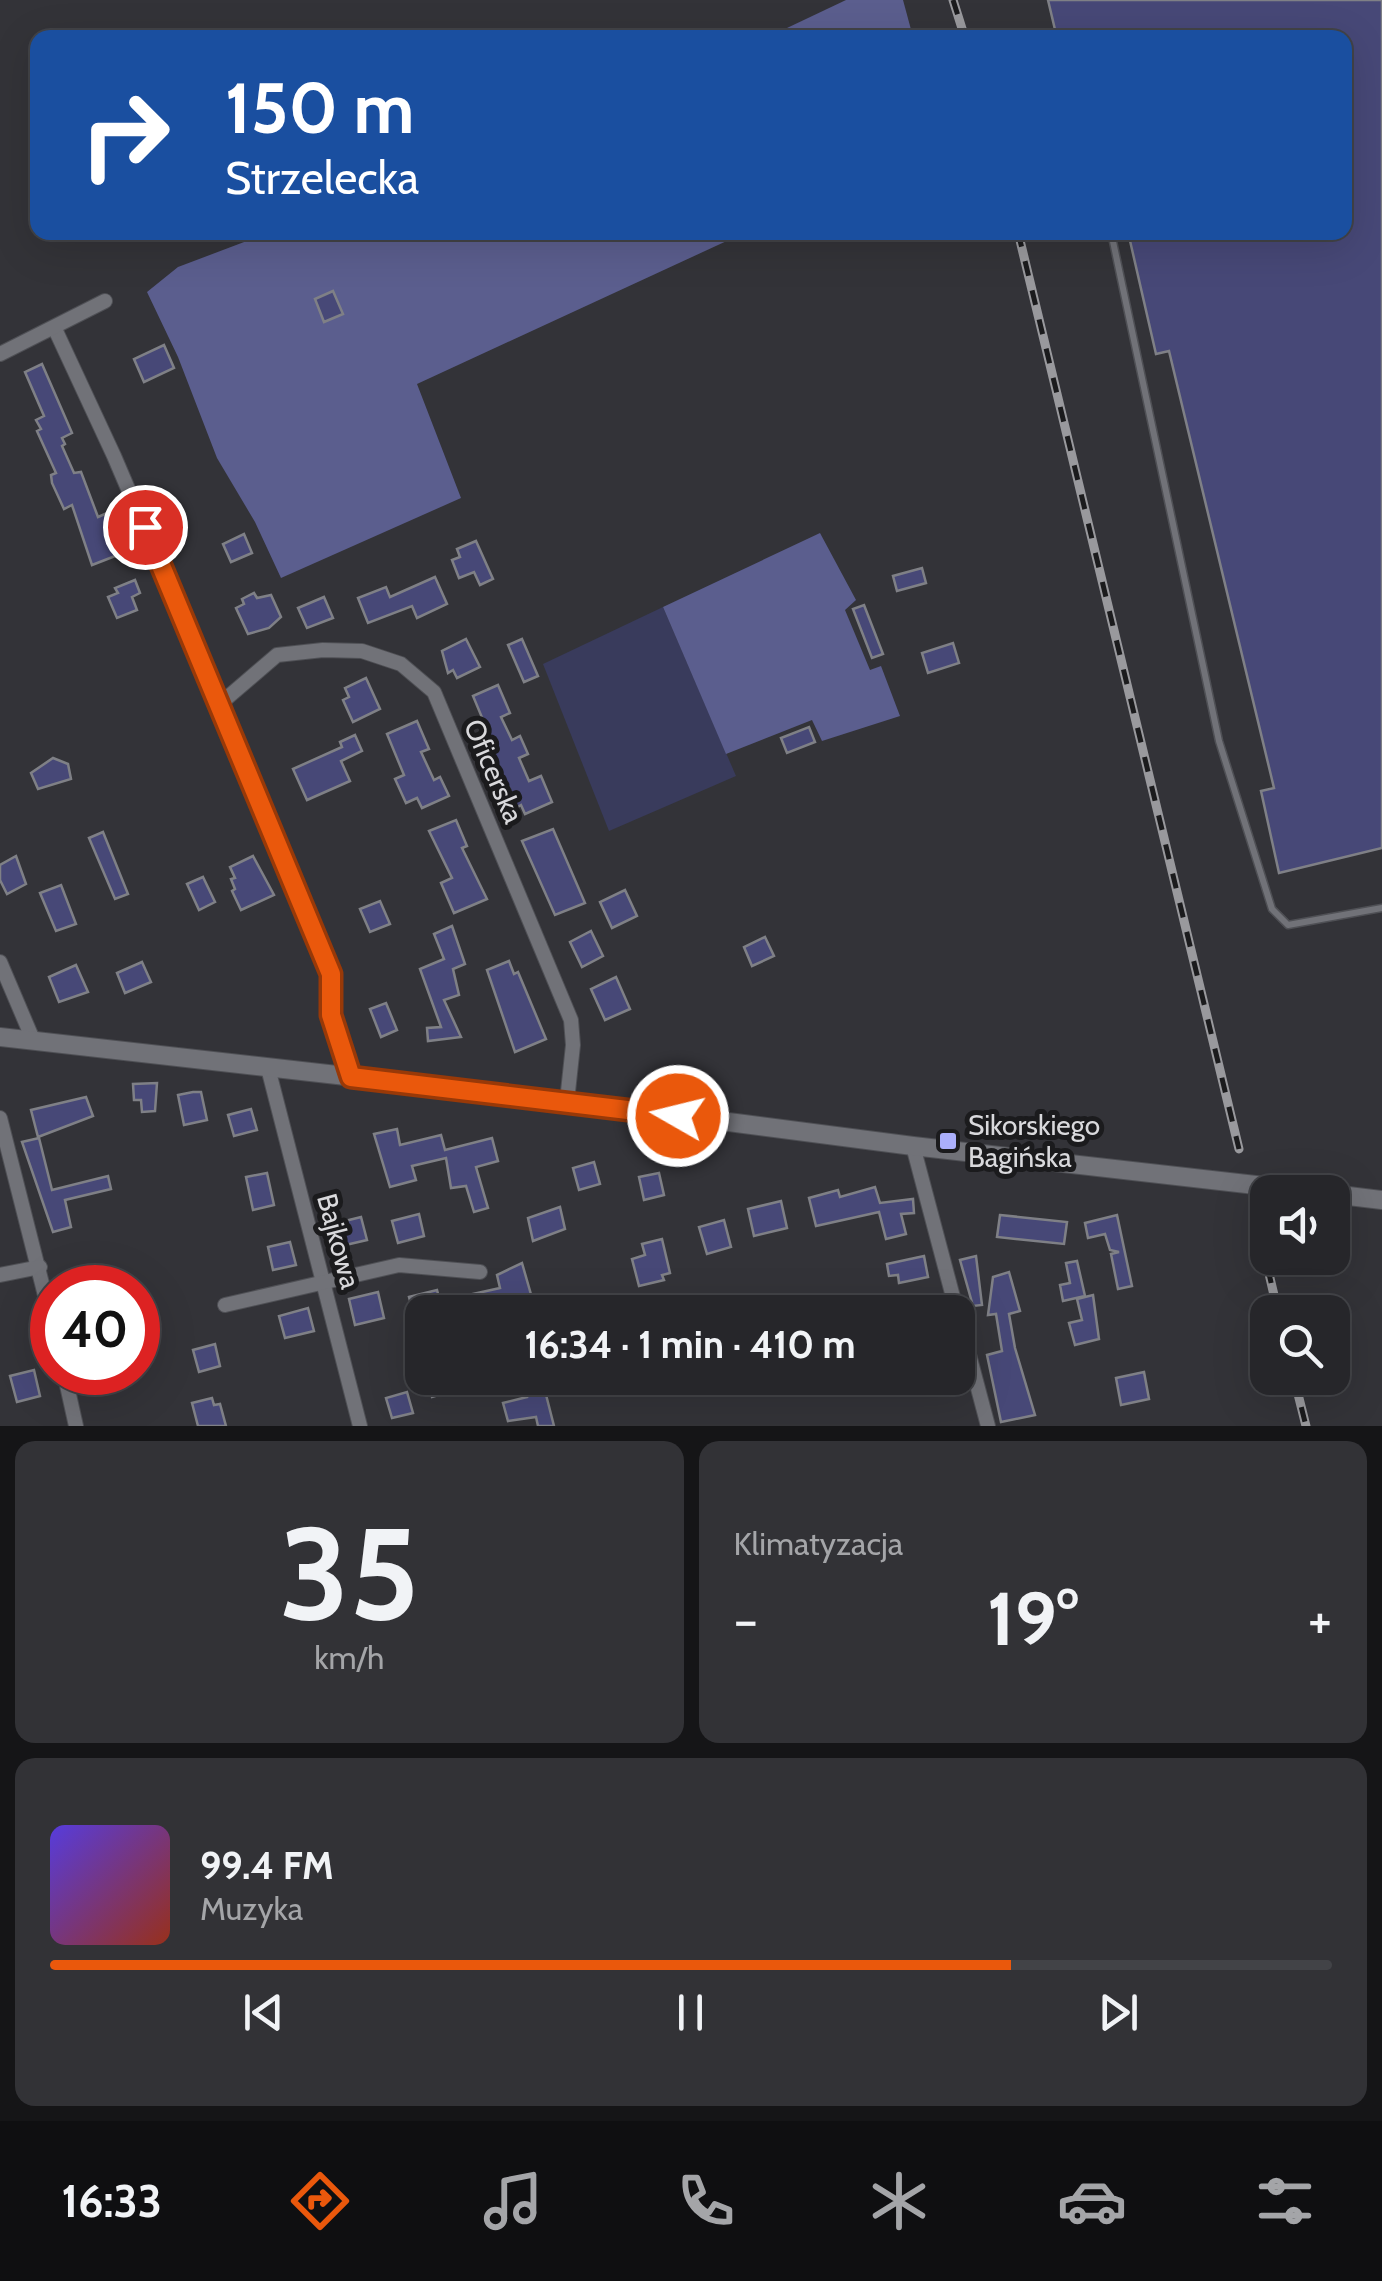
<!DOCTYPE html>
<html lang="pl">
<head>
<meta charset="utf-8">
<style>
	body { margin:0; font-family:Cabin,sans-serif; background:#323236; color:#f1f3f6; height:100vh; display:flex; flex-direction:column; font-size:38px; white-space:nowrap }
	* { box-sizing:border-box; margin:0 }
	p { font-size:32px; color:#a4a5a8 }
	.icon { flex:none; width:55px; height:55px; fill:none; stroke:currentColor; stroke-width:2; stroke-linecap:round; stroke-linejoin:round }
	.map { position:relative; height:1426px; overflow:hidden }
	.panel { display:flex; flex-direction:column; gap:15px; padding:15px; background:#151517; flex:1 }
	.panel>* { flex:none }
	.top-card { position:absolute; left:30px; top:30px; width:1322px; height:210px; border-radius:20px; box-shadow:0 10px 40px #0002,0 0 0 2px #424347; background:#1a4fa0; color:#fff; overflow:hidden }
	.fabs { position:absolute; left:1250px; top:1175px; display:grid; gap:20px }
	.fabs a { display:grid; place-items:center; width:100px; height:100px; border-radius:20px; background:#26262a; box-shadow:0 10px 40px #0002,0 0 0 2px #424347; font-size:50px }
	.speed { position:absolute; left:30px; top:1265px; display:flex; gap:20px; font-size:50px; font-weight:700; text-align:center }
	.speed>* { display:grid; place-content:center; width:130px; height:130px; border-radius:50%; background:#26262a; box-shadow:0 10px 40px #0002,0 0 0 2px #424347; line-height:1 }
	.speed .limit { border:15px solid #d22; background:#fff; color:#111 }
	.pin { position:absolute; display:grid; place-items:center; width:85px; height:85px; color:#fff; margin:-42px; border:5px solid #fff; border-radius:50%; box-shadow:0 2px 10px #0007 }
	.me { position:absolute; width:110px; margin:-55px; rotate:278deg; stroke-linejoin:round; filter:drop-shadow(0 0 8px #0008) }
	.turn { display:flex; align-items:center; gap:35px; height:210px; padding:0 30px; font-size:45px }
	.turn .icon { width:130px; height:130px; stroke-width:2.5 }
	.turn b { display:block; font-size:70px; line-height:85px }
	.big { font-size:75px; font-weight:700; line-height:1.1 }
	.panel .card { flex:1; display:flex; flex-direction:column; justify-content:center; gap:15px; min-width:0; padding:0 35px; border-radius:20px; background:#323236 }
	.panel .dial { align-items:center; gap:0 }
	.dial b { font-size:130px; line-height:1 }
	.song { display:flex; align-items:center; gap:30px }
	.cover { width:120px; height:120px; border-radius:15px; background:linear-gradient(135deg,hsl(250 70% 55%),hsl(10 70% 35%)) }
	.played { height:10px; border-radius:5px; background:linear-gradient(90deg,#ea580c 75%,#424347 75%) }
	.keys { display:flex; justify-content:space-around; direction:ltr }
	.heat { display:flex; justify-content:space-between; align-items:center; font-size:55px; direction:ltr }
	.panel .tiles { flex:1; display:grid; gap:15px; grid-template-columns:1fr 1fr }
	.card:last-child { grid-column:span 2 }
	.trip { position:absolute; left:405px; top:1295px; width:570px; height:100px; border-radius:20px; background:#26262a; box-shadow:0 10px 40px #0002,0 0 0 2px #424347; font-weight:700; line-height:100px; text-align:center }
	.tab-bar { display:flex; height:160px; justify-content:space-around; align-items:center; background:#0f0f11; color:#a4a5a8 }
	.tab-bar .icon { width:70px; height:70px }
	.tab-bar .current { color:#ea580c }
	.tab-bar b { font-size:45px; color:#f1f3f6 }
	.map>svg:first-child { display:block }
	.green { fill:#393b5c }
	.forest { fill:#5b5e8e }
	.building { fill:#474877; stroke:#7f8086; stroke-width:2.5 }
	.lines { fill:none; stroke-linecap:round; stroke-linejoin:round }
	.service-casing { stroke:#4f5055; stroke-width:9 }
	.minor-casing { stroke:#4f5055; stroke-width:16 }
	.tertiary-casing { stroke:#4f5055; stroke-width:20 }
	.service { stroke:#717278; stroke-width:6 }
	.minor { stroke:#717278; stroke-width:14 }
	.tertiary { stroke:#717278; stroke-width:18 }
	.rail-casing { stroke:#99999d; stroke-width:9 }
	.rail { stroke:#1b1b1d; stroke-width:5; stroke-dasharray:15; stroke-linecap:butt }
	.route-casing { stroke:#983908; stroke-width:25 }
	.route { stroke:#ea580c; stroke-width:18 }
	.poi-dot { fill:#abaffb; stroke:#1b1b1d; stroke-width:4 }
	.labels { text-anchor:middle; stroke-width:10; stroke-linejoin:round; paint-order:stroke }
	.street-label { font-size:28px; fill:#d9d9dc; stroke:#1b1b1d }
	.poi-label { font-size:28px; fill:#d9d9dc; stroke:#1b1b1d; text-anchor:start }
</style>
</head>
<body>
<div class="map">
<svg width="1382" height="1426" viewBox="0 0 1382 1426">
	<rect width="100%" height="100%" fill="#333338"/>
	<polygon class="green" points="663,607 736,776 609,831 543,664"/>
	<g class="forest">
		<polygon points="846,0 903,0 913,37 768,37"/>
		<polygon points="268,233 744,233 417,384 461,498 281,578 255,522 217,458 178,357 147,292 178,267"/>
		<polygon points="820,533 856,600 845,610 870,670 881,666 900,716 822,741 812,720 726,754 663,607"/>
	</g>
	<g class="building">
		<polygon points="1048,0 1382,0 1382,848 1279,873 1261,791 1274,788 1169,351 1156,354 1128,232 1345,232 1345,38 1057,38"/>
		<polygon points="333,291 343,314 324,322 315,299"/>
		<polygon points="164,345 174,368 144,382 134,359"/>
		<polygon points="42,364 72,433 62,438 65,444 62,446 74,473 81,472 98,517 112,511 121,532 115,534 123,553 92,565 72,505 64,509 52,483 51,475 56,473 37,431 41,429 36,420 44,416 25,372"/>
		<polygon points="244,534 252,553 231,562 223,544"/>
		<polygon points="476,541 493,579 480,585 474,572 459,578 452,560 460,557 457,549"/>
		<polygon points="922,568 926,583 897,591 893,576"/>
		<polygon points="435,577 447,604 417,618 412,606 368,623 358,598 386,587 390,597"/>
		<polygon points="135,580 140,593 132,597 137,610 117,618 108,597 118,593 115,588"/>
		<polygon points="254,593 257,598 271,595 281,617 269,628 248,634 236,608 244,604 242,599"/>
		<polygon points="324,597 333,618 307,628 298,608"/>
		<polygon points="864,605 883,654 872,658 853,609"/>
		<polygon points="466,639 480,667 457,678 453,670 448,673 442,651"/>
		<polygon points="522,639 538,676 524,682 508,645"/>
		<polygon points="953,643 959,663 928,673 922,653"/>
		<polygon points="366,678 380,709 353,722 343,700 349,697 345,688"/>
		<polygon points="498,685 510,713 501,717 512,740 520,736 528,754 519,758 529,781 541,776 552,802 525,814 521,805 514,809 506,791 510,790 490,751 493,750 491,739 473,696"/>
		<polygon points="417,721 429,749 421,752 434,780 440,777 449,796 422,808 417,798 406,803 395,779 404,775 387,734"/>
		<polygon points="809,727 815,742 787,753 781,738"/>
		<polygon points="355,735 362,751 341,761 350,781 307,800 293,769 342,747 340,742"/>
		<polygon points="53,758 68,764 71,779 38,789 31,773"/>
		<polygon points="456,820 467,846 462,848 487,899 454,913 441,883 452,878 429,831"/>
		<polygon points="553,829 585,903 555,915 522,841"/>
		<polygon points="103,832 128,894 115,899 89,838"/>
		<polygon points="16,856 26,884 7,894 0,880 0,865"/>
		<polygon points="253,856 274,895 241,910 232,891 235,889 231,879 235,878 230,867"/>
		<polygon points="203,877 215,902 199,910 187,884"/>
		<polygon points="61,885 76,924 56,931 40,893"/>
		<polygon points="625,890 637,916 612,928 600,902"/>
		<polygon points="380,901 390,924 370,932 360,909"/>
		<polygon points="452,926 465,964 453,969 459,995 444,1000 461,1037 428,1041 427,1028 441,1027 420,969 444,959 434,934"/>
		<polygon points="591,931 603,956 582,967 570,942"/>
		<polygon points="765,937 774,956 752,966 744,947"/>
		<polygon points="509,961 514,974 518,972 546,1039 515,1052 487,970"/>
		<polygon points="142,962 151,982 125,993 117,973"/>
		<polygon points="76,965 88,992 59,1002 49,977"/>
		<polygon points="616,977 630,1009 605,1020 591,989"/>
		<polygon points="386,1003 397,1030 381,1037 370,1009"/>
		<polygon points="157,1083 155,1111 142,1112 141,1100 134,1100 133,1084"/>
		<polygon points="193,1092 201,1092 207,1120 184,1125 178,1095"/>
		<polygon points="86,1097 93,1116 38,1137 31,1110"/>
		<polygon points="251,1109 257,1130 234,1136 228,1115"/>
		<polygon points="397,1129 400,1145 441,1135 445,1150 492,1138 498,1161 476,1167 488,1208 474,1212 466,1186 451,1188 446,1158 412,1166 416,1180 390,1187 374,1134"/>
		<polygon points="39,1138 52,1190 108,1176 111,1189 65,1200 71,1227 53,1232 22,1142"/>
		<polygon points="594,1162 600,1184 579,1190 573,1168"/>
		<polygon points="267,1173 274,1205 253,1210 246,1177"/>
		<polygon points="659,1173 664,1195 644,1200 639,1177"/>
		<polygon points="875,1187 880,1203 913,1199 914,1213 901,1214 906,1234 886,1239 879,1212 816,1226 809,1198 838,1190 840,1197"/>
		<polygon points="781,1201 787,1228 754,1236 748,1209"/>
		<polygon points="560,1207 565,1229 533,1241 528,1218"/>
		<polygon points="419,1214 424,1236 398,1243 392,1221"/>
		<polygon points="1000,1215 1067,1222 1064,1244 997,1237"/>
		<polygon points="1117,1215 1132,1286 1118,1289 1111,1254 1119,1252 1110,1250 1105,1234 1088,1238 1085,1223"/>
		<polygon points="361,1217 367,1240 337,1247 334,1233 339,1232 337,1223"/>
		<polygon points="724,1220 731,1247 707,1254 699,1227"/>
		<polygon points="662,1239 670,1273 662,1275 664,1280 639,1286 632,1259 645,1255 642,1244"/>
		<polygon points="290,1242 296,1265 273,1270 268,1247"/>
		<polygon points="924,1256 928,1277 899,1283 898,1275 889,1276 887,1264"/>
		<polygon points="976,1256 982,1305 973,1306 960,1260"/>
		<polygon points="1077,1261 1085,1296 1063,1301 1060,1285 1070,1283 1066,1263"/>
		<polygon points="522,1263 532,1298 491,1312 413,1312 409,1297 437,1290 441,1305 465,1299 464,1296 500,1288 497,1275"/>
		<polygon points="1009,1272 1020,1311 1009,1314 1015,1348 1035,1415 1001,1422 987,1355 1002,1351 996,1314 988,1315 993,1277"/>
		<polygon points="378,1292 384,1318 355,1325 349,1299"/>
		<polygon points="1093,1295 1099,1339 1075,1345 1069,1323 1082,1320 1077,1299"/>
		<polygon points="308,1308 314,1331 285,1338 279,1316"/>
		<polygon points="215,1344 220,1366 199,1372 193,1350"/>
		<polygon points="34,1370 40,1396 17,1402 10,1376"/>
		<polygon points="1144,1372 1149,1399 1121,1405 1116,1378"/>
		<polygon points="426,1378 460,1378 463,1388 432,1397"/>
		<polygon points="543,1383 554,1426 538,1426 536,1417 508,1421 503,1403 527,1397 525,1387"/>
		<polygon points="407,1392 413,1413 392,1418 386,1398"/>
		<polygon points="212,1398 214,1405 220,1404 226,1426 198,1426 192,1403"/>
	</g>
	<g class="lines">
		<g class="service-casing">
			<polyline id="service" points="1111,232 1219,741 1272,909 1288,925 1382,908"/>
		</g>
		<g class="minor-casing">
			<g id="minor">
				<polyline points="55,329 114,456 287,861 331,974 331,1015 351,1077"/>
				<polyline points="0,354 105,301"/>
				<polyline points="221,703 277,655 323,650 362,651 401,664 434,692 571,1020 573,1045 567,1101"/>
				<polyline points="0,962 34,1042"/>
				<polyline points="268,1068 360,1426"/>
				<polyline points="0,1118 52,1323"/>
				<polyline points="913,1146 957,1312"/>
				<polyline points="0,1275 40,1267"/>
				<polyline points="225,1305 399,1265 480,1272"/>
				<polyline points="958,1313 988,1426"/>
				<polyline points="64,1372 76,1426"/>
			</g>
		</g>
		<g class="tertiary-casing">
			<g id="tertiary">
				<polyline points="0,1037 567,1101 913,1146 1317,1192"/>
				<polyline points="1332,1194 1382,1200"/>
			</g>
		</g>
		<use href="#service" class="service"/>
		<use href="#minor" class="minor"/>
		<use href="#tertiary" class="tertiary"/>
		<g class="rail-casing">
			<g id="rail">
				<polyline points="953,0 965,38"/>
				<polyline points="1018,232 1239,1149"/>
				<polyline points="1254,1210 1278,1312"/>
				<polyline points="1294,1378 1306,1426"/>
			</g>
		</g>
		<use href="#rail" class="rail"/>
	</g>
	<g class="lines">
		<g class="route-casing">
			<polyline id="route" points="145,527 331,974 331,1015 351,1077 678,1116"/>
		</g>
		<use href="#route" class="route"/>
	</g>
	<rect class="poi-dot" x="938" y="1131" width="20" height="20" rx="5"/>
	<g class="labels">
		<g class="street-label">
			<text transform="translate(494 771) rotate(67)" y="10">Oficerska</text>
			<text transform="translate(339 1241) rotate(75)" y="10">Bajkowa</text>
		</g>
		<g class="poi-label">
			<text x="968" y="1135">Sikorskiego<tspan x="968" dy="32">Bagińska</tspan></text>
		</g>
	</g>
</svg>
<div class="fabs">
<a><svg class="icon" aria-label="sound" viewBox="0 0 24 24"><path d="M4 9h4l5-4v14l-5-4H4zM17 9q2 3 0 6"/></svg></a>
<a><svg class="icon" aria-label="search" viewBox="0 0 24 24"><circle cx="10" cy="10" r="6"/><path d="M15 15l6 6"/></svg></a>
</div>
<div class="speed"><div class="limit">40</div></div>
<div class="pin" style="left:145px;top:527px;background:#d93025"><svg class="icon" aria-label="arrive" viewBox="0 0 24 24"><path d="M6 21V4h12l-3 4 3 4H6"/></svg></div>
<svg class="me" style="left:678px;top:1116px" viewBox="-20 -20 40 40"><circle r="17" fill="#ea580c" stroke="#fff" stroke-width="3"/><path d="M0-11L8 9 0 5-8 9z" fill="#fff"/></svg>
<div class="trip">16:34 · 1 min · 410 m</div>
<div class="top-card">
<div class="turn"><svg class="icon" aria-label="right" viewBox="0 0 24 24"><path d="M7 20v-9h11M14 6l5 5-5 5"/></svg><div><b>150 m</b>Strzelecka</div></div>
</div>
</div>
<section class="panel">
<div class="tiles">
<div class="card dial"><b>35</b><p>km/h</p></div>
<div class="card"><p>Klimatyzacja</p>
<div class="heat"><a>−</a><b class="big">19°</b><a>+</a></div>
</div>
<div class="card">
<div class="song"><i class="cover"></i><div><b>99.4 FM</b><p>Muzyka</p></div></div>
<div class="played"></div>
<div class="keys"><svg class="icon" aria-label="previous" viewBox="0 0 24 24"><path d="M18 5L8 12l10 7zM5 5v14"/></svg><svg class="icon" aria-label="pause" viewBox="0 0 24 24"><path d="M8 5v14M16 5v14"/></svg><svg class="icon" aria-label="next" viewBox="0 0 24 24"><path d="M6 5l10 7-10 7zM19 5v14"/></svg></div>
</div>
</div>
</section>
<nav class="tab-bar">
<b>16:33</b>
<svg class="icon current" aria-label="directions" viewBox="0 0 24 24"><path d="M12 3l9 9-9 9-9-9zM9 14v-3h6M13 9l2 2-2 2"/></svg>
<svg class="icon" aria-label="music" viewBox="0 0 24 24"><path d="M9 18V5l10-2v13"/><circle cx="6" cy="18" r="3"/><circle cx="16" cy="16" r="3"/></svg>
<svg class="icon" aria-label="phone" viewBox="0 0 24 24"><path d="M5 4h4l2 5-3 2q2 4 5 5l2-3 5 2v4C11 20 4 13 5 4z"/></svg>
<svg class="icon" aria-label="climate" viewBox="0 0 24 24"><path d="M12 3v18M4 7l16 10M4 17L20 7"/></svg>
<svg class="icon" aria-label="car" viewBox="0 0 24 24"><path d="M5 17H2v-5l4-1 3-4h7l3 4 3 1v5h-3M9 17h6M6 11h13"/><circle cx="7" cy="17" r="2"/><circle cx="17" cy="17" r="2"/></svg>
<svg class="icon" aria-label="filters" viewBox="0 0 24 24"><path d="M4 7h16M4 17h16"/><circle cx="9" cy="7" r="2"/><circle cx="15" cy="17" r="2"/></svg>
</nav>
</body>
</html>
